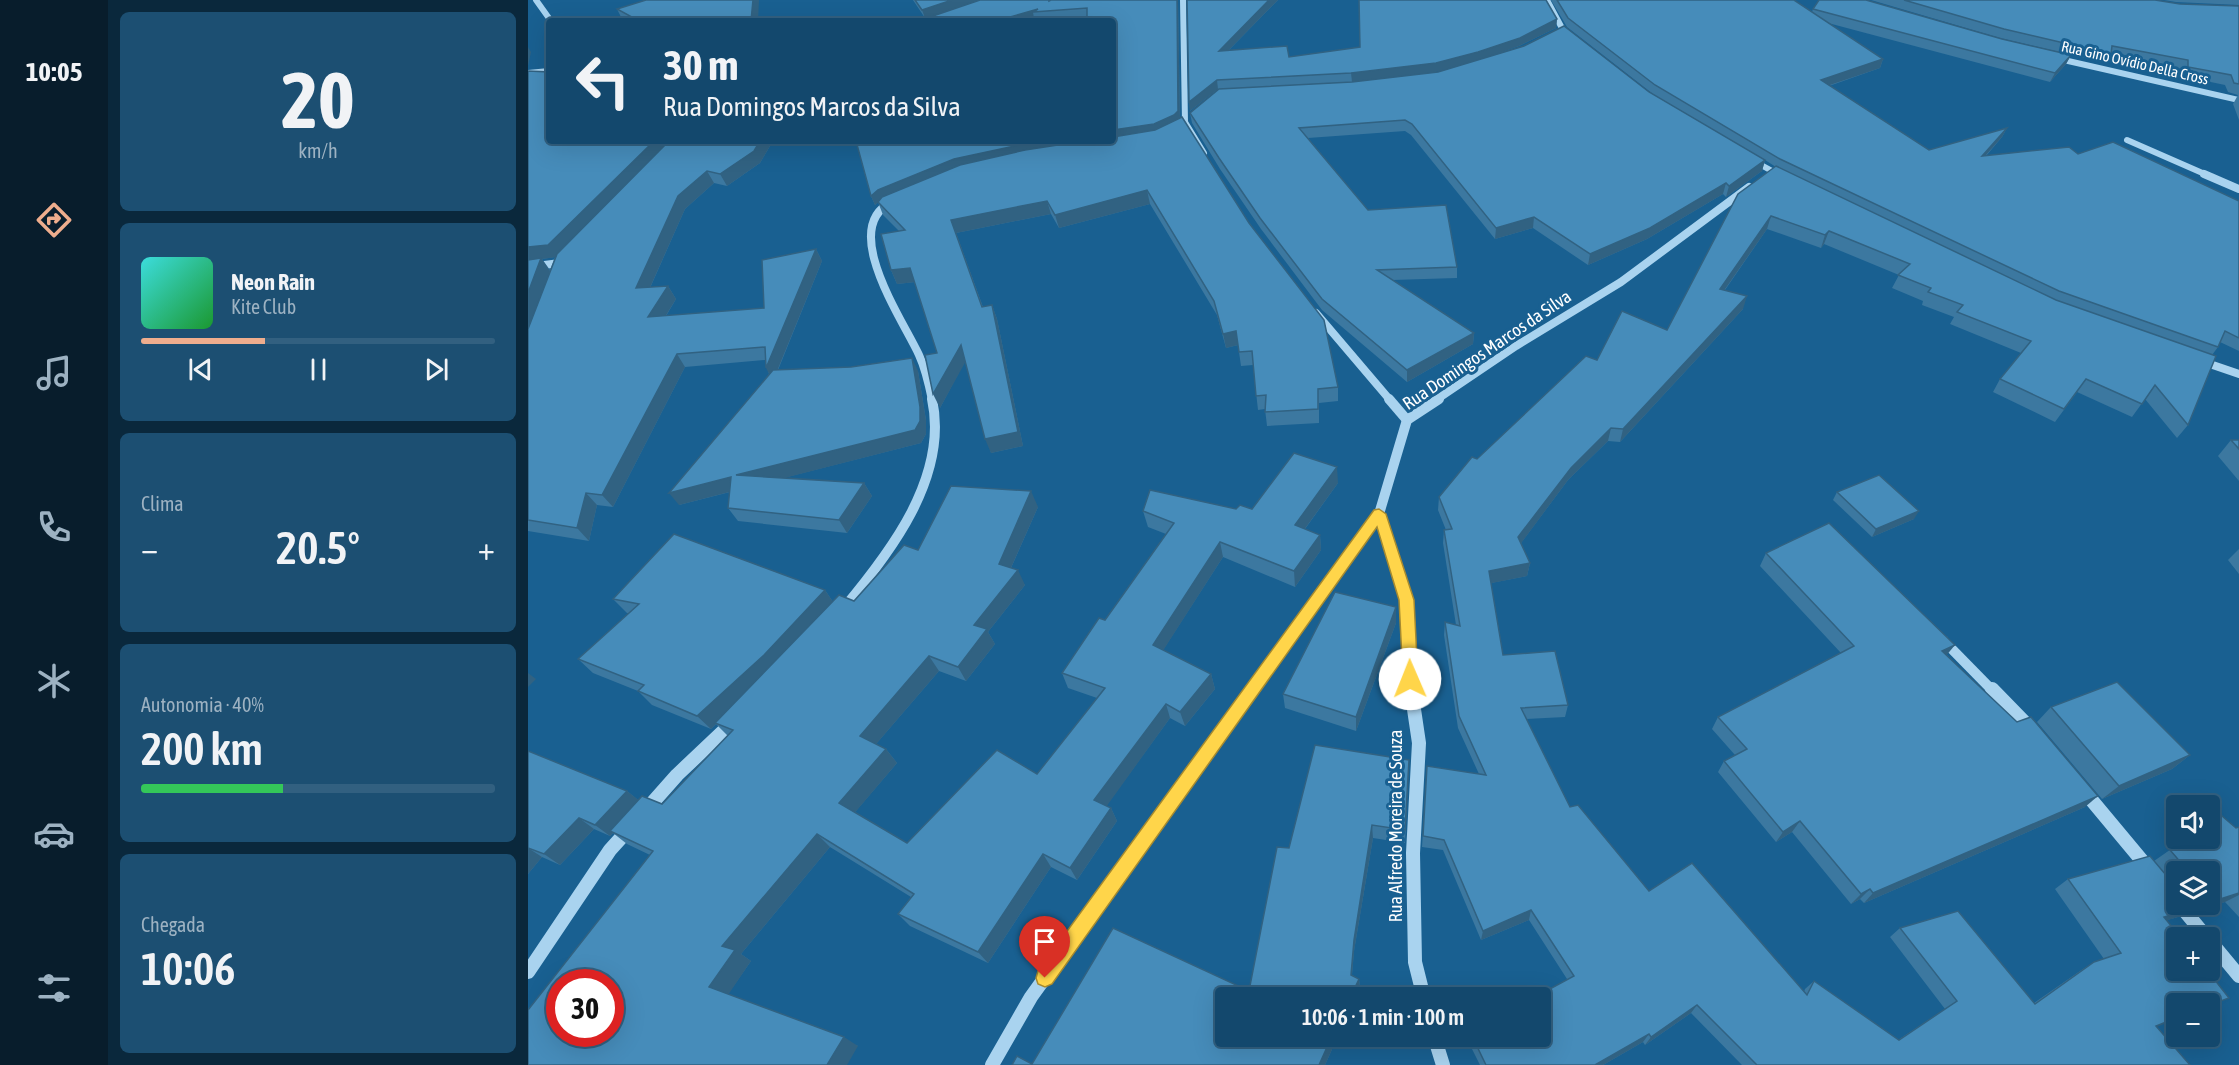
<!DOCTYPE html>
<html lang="pt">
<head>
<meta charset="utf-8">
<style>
	body { margin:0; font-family:"Asap Condensed",sans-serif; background:#1c4f72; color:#f1f3f6; height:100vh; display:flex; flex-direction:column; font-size:22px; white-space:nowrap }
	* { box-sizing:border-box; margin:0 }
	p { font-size:20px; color:#9db2c2 }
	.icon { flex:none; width:33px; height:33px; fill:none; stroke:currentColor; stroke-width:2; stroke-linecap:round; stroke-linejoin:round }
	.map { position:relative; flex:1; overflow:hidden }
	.sheet { display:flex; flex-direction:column; gap:12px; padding:12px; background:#0a283c; width:420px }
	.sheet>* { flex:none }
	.guide { position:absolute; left:18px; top:18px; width:570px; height:126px; border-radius:6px; box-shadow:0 6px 24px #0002,0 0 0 2px #326080; background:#13486d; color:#f1f3f6; overflow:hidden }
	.controls { position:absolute; left:1638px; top:795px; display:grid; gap:12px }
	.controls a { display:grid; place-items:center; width:54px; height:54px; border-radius:6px; background:#13486d; box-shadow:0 6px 24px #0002,0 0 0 2px #326080; font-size:30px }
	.speed { position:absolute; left:18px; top:969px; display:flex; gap:12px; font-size:30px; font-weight:700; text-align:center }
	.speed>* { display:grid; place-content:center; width:78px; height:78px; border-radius:50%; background:#13486d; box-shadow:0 6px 24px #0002,0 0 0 2px #326080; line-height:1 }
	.speed .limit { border:9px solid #d22; background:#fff; color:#111 }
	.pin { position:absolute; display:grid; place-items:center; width:51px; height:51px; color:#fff; margin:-62px -26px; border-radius:50% 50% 50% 0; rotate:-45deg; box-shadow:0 0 6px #0007 }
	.pin .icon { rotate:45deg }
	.me { position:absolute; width:66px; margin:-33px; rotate:359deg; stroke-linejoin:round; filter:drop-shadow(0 0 4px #0008) }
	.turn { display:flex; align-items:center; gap:21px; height:126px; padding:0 18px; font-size:27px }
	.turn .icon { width:78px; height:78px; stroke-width:2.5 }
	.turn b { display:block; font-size:42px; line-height:51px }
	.big { font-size:45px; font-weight:600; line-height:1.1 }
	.sheet .widget { flex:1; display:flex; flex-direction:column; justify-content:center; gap:9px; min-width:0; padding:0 21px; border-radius:9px; background:#1c4f72 }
	.sheet .dial { align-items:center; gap:0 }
	.dial b { font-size:78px; line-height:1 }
	.song { display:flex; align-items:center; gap:18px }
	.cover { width:72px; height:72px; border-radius:9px; background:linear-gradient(135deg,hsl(180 70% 55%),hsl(130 70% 35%)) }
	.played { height:6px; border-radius:3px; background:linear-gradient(90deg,#eead8d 35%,#326080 35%) }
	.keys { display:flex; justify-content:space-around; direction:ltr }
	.heat { display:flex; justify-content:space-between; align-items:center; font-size:33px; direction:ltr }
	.charge { height:9px; border-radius:4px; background:linear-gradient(90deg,#34c759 40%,#326080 0) }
	.trip { position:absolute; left:687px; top:987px; width:336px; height:60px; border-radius:6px; background:#13486d; box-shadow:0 6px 24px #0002,0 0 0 2px #326080; font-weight:600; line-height:60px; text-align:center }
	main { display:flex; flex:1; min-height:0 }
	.tabs { display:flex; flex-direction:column; width:108px; justify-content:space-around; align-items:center; background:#081d2c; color:#9db2c2 }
	.tabs .icon { width:42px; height:42px }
	.tabs .on { color:#eead8d }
	.tabs b { font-size:27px; color:#f1f3f6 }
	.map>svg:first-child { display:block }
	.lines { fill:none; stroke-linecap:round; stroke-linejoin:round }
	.minor-far3 { stroke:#a9d3ef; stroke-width:6 }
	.minor-far2 { stroke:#a9d3ef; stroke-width:8 }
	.minor-far1 { stroke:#a9d3ef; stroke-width:10 }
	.minor { stroke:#a9d3ef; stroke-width:14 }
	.wall { fill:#3c78a0; fill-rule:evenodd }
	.shaded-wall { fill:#316282 }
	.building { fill:#468cba; stroke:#316282; stroke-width:1.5; fill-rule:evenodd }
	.route { fill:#ffd54a; stroke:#a68a30; stroke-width:1.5 }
	.labels { text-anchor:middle; stroke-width:6; stroke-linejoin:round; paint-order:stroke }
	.far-street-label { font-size:15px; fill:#fff; stroke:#196091 }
	.street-label { font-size:18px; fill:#fff; stroke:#196091 }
</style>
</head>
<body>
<main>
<nav class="tabs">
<b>10:05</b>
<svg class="icon on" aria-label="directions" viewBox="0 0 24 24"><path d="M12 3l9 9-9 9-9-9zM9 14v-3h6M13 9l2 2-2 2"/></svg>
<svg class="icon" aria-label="music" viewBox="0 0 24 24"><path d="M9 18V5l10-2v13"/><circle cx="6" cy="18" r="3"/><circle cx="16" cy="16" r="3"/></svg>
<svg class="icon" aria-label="phone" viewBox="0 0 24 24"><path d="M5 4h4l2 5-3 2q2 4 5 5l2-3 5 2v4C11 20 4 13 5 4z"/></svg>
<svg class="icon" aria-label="climate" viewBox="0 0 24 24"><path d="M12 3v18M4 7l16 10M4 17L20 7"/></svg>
<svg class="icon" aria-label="car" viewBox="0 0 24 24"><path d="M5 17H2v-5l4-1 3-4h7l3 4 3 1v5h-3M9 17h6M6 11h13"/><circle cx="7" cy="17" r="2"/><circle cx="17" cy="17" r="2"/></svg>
<svg class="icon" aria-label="filters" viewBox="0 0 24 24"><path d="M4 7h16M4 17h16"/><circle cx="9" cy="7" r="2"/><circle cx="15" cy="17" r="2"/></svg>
</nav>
<section class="sheet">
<div class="widget dial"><b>20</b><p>km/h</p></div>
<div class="widget">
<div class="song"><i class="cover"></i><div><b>Neon Rain</b><p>Kite Club</p></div></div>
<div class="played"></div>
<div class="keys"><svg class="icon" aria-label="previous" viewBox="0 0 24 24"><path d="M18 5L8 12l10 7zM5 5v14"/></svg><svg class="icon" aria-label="pause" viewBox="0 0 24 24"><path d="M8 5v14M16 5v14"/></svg><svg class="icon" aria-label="next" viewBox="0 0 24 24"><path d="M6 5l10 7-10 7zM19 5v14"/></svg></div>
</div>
<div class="widget"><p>Clima</p>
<div class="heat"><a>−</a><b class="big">20.5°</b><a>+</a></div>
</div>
<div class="widget"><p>Autonomia · 40%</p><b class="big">200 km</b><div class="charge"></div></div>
<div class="widget"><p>Chegada</p><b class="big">10:06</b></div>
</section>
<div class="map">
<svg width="1711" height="1065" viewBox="0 0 1711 1065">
	<rect width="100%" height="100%" fill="#196091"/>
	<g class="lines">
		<g class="minor-far3">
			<polyline points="8,0 23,21"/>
			<polyline points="655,0 657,122 676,153"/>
			<polyline points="1019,0 1035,30 1043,37"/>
			<polyline points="1527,58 1711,100"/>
			<polyline points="0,73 21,71"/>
			<polyline points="1599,140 1679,175"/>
			<polyline points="1224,160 1251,175"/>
		</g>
		<g class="minor-far2">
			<polyline points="1249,174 1255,177"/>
			<polyline points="1676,174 1711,189"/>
			<path d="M364,202C310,227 375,320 391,355C398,370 401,385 404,400"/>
			<polyline points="0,267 32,263"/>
			<polyline points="788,313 862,400"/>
			<polyline points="1673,361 1711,374"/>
			<polyline points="908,400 988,346 1093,282 1221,187"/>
		</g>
		<g class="minor-far1">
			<polyline points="861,399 879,420"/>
			<polyline points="851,514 878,600 884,691"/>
			<path d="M315,609C362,553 421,477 404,399"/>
			<polyline points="1415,640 1465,691"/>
			<polyline points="724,691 851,514 879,420 911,399"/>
		</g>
		<g class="minor">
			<polyline points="883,689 891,743 885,853 887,962 896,998"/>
			<polyline points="1464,689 1503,729"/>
			<polyline points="1556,791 1621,869"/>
			<polyline points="118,810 149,775 206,721"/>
			<polyline points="1651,904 1679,938"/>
			<polyline points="1682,941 1711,976"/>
			<polyline points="0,972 82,850 101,829"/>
			<polyline points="906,1036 915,1065"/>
			<polyline points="464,1065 503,997 725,689"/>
		</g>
	</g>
	<g class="wall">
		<polygon points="385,0 452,0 397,18"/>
		<polygon points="452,0 650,0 652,118 810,387 810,401 791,403 791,423 739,426 737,409 730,410 725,365 713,366 710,345 698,348 689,315 622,204 531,228 523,214 428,233 455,307 464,305 469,319 495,446 463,453 437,361 412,408 409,353 387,282 369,284 363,270 371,231 355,215 350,202 347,205 343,196 585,141 559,17 507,20 506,19 498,21 400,21 399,18"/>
		<path d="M659,0H750L701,50L761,57L1029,19L1028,28L991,46L968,54L1121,92L1125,94L1039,27L1023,0H1266L1284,12L1285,9L1474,39L1543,55L1538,64L1522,82L1300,23L1355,59L1352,68L1301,86L1401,150L1479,128L1474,137L1458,156L1550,154L1711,201V351L1692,342L1690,347L1684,355L1660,425L1649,438L1617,399L1604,417L1549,392L1527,422L1465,392L1472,379L1493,353L1422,324L1426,317L1394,305L1395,301L1364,288L1371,275L1296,244L1293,248L1239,229L1197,290L1215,309L1092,442L1080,441L1040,480L993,543L1002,563L999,576L963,583L975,655L1040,705L1037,717L998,719L1042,807L1121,891L1276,992L1277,989L1286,981L1370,1040L1417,1009L1362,937L1372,928L1506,1003L1552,971L1566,962L1576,959L1527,889L1540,879L1626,861L1659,838L1711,827V917L1697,902L1669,911L1666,908L1650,917L1639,920L1629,1027L1662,1065H1214L1163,1013L1117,1045L1115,1042L1075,1065H952L939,1039L940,1036H1012L1039,979L1001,920L953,940L915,850L894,847L899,766L951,774L930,728L916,635L917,622L928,625L915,543L916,530H918L910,510L911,497L949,459L1069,360L1139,330L1248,167L1237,160L1234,171L1198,197L1195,194L1119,239L1060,265L1005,228L967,239L883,135L877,131L780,138L840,210L929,267V278L865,280L946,333L945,344L879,382L794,310L733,229L692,169L664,123L662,113L824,82L910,72L926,67L824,82L690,89L662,111ZM1648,872H1682V904H1648Z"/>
		<polygon points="1343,0 1627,0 1652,4 1711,6 1711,120 1705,104 1710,95 1700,92 1697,85 1654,76 1654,69 1582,56 1578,63 1472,38"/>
		<polygon points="1636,0 1711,0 1711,5 1648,2"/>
		<polygon points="89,9 230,21 95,21"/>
		<path d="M0,71L21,141H245L232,163L199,186L186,183L157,209L122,288L140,286L148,299L138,316L236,308L288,249L294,261L250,370L390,371L398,420V434L393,443L255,478L336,483L344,496L319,533L210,521L200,508L202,492L151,505L241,374L237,360L157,367L85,507L69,505L61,541L0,531ZM27,257L22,270L14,259Z"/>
		<polygon points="1703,440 1711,440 1711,481 1690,456"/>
		<polygon points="810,483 777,529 792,535 793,550 767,587 695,557 635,650 683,674 687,689 657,726 642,718 578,806 583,808 589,821 549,880 523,867 460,963 382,926 370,914 383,897 302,847 213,954 223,961 200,994 330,1046 0,1065 122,855 99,844 85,833 82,836 66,829 32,865 14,857 0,874 0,751 99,791 110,800 134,804 200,736 188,724 183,729 124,705 110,691 65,673 50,659 101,613 99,613 85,599 297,590 305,602 326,601 390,550 510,507 483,568 497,585 460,632 467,644 438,681 411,671 348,744 358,749 369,763 327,812 379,843 509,774 569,698 540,688 534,673 577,620 638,534 620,527 615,511 724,509"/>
		<polygon points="1309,492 1386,519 1344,537 1305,500"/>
		<polygon points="1711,549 1711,574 1700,560"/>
		<polygon points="1238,553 1419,655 1557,807 1336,903 1332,899 1323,904 1264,832 1248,842 1190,772 1196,761 1207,755 1184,729 1190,717 1313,653 1232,566"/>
		<polygon points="868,607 868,623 828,731 757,708 755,694"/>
		<polygon points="1523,707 1662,755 1644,769 1574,799 1509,722"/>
		<polygon points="787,745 881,760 877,843 845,838 826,951 824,975 831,979 832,989 828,998 698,998 698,1036 810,1036 797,1065 484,1065 489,1056 504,1064 585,928 721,991 749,847 761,848"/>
	</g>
	<g class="shaded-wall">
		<polygon points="225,0 231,0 230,21 223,21"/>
		<polygon points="424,0 452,0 397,18 394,10"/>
		<polygon points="649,0 650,0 652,120 627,133 585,140 585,130"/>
		<polygon points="741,0 750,0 692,59 691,51"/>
		<polygon points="510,9 505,12 506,19 498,21 468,21"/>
		<polygon points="1029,19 1028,28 991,46 949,61 908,72 824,82 823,73"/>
		<polygon points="0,47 3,52 0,66"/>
		<polygon points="1543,55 1538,64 1522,82 1527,73"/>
		<polygon points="1355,59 1352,68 1290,89 1293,80"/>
		<polygon points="689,80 690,89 662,111 661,102"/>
		<polygon points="1479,128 1474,137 1449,165 1454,156"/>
		<polygon points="126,141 145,141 29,257 14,259 22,271 0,332 0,247"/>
		<polygon points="232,141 245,141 232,163 199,186 192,174"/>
		<polygon points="514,141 575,141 354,199 347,205 343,196 350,190 426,159 496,144"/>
		<polygon points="1237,160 1234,171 1198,197 1201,186"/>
		<polygon points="179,171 186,183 157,209 116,301 108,288 150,196"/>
		<polygon points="1198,183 1195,194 1119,239 1060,265 1062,254"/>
		<polygon points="619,190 622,204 531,228 527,215"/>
		<polygon points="519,201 523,214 428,233 423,220"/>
		<polygon points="1243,216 1239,229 1188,302 1192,289"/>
		<polygon points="1006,217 1005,228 967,239 968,228"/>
		<polygon points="1301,231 1296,244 1293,248 1297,235"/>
		<polygon points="288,249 294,261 245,381 238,368"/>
		<polygon points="382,268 388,282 369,284 363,270"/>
		<polygon points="140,286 148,299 129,330 120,317"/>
		<polygon points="1219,296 1215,309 1092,442 1095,429"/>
		<polygon points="464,305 469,319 495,446 463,453 457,439"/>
		<polygon points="708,331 710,345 698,348 695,334"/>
		<polygon points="946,333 945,344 879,382 879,370"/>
		<polygon points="433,345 439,359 412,408 405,394"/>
		<polygon points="149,354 157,367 85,507 74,495"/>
		<polygon points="384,358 390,371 398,420 398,434 393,443 217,488 208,475"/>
		<polygon points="1083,428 1080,441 1040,480 988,550 990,537 1043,468"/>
		<polygon points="809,467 810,483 768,541 767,525"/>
		<polygon points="203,477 213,489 151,505 141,493"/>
		<polygon points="336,483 344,496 319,533 311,520"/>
		<polygon points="503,491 510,507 478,579 471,564"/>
		<polygon points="58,493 69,505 61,541 49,528"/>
		<polygon points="1391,511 1386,519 1344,537 1348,529"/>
		<polygon points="792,535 793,550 767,587 766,571"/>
		<polygon points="692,542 695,557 629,660 625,645"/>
		<polygon points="1002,563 999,576 959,584 961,571"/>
		<polygon points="490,570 497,585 460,632 467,644 438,681 430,667 446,625"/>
		<polygon points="297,590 307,605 187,723 188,724 183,729 169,716"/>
		<polygon points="868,607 868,623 828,731 828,717"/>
		<polygon points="1427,645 1417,657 1414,651"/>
		<polygon points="401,656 411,671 343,750 332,736"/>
		<polygon points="0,673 8,679 0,687"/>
		<polygon points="683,674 687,689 657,726 652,712"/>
		<polygon points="638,704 642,718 573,814 566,800"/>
		<polygon points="358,749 369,763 324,816 311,803"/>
		<polygon points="1662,755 1644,769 1574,799 1591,786"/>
		<polygon points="99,791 113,802 82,831 85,833 82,836 67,825"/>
		<polygon points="1570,796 1557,807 1336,903 1345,893"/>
		<polygon points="583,808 589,821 549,880 542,868"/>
		<polygon points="51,818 66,829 32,865 16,854"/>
		<polygon points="1272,821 1264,832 1248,842 1255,832"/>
		<polygon points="844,825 845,838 826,951 823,985 823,975 826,940"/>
		<polygon points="289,834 302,847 213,954 223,961 198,998 181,987 194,946"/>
		<polygon points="0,848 14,857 0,874"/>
		<polygon points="515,854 523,867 460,963 450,952"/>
		<polygon points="1342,889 1332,899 1323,904 1333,894"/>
		<polygon points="1711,893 1711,895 1697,902 1669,911 1682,904 1686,901"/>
		<polygon points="1666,907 1650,917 1620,926 1636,917"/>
		<polygon points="1003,910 1001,920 953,940 955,931"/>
		<polygon points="831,979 832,989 828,998 822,998"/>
		<polygon points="1169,1005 1163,1013 1117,1045 1123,1037"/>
		<polygon points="1648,1018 1648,1019 1612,1034 1628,1026"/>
		<polygon points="1121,1034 1115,1042 1075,1065 1067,1065"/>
		<polygon points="804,1036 810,1036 797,1065 791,1065"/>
		<polygon points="316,1037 330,1046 319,1065 299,1065"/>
	</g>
	<g class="building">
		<polygon points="118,0 225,0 223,21 111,21 89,9"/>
		<polygon points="387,0 424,0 394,10"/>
		<polygon points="452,0 521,0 521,1 523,0 649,0 650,111 646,115 626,124 585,130 585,21 559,21 559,8 505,12 510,9 468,21 401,21 399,18"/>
		<polygon points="659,0 741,0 691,51 759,46 761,57 832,47 831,0 1018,0 1029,19 992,38 950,52 908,63 823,73 689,80 661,102"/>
		<polygon points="1029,0 1266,0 1355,59 1293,80 1401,150 1479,128 1454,156 1541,147 1550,154 1585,142 1711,201 1711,338 1697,331 1690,347 1531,291 1252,159 1127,85 1040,18"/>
		<polygon points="1291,0 1338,0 1474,39 1543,55 1527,73 1285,9"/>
		<polygon points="1376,0 1627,0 1652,4 1711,6 1711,84 1706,83 1703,75 1660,67 1660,60 1584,46 1583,54 1476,29"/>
		<polygon points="1036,26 1121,92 1237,160 1201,186 1198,183 1122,228 1062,254 1006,217 968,228 884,124 877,120 771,128 840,210 918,205 929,267 849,270 946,333 879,370 794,299 732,218 691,158 662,113 691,89 824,82 910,72 996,46"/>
		<polygon points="0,71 21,72 21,141 126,141 20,245 0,247"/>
		<polygon points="654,117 721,223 796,320 810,387 790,389 790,409 737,412 738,395 728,396 724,351 711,352 708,331 695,334 686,301 619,190 527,215 519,201 423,220 454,307 464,305 490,432 457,439 433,345 405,394 397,355 409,353 382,268 363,270 353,234 377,230 350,202 354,197 432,165 497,150 556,141 585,141 585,137 627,130"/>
		<polygon points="141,141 232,141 226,151 192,174 179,171 150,196 108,288 140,286 120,317 236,308 234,260 288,249 238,368 237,347 149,354 74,495 58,493 49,528 0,520 0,329 29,254"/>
		<polygon points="328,141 514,141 496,144 426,159 350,190 343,196"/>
		<polygon points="1248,166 1528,300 1688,356 1660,425 1627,385 1614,404 1558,379 1536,409 1472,379 1503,341 1429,312 1435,305 1400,292 1403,288 1370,275 1382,264 1301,231 1297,235 1243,216 1192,289 1219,296 1095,429 1083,428 1043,468 990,537 1002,563 961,571 975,655 1027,651 1040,705 993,708 1042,807 1050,805 1121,891 1164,863 1279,995 1286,981 1371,1040 1429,1001 1372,928 1430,911 1507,1004 1566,962 1593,953 1540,879 1622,856 1648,887 1648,904 1664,904 1666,907 1636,917 1653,938 1648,938 1648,970 1679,970 1701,998 1682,1005 1682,1004 1648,1004 1648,1018 1628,1026 1662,1065 1229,1065 1169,1005 1123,1037 1121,1034 1067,1065 958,1065 944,1036 1012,1036 1012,998 1005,998 1046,976 1003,910 955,931 916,840 895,836 899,766 958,775 931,716 917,622 932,626 916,530 924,529 911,497 944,457 949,459 1058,356 1069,360 1094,311 1139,330 1210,194"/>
		<polygon points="13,258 0,293 0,260"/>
		<polygon points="384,358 392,407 392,421 387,430 208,475 336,483 311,520 200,508 203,477 141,493 245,370 323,367"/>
		<polygon points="1703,440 1711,440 1711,449"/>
		<path d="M766,453L809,467L767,525L792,535L766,571L692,542L625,645L683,674L652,712L638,704L566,800L583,808L542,868L515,854L450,952L370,914L386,894L289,834L194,946L207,950L181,987L316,1037L299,1065H0V1010L125,851L82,831L114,796L134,804L205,730L187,723L311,595L326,601L376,545L390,550L423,486L503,491L471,564L490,570L446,625L459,629L430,667L401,656L332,736L358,749L311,803L379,843L469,750L509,774L577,688L534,673L571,618L577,620L646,523L615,511L622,490L708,509L712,505L724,509ZM32,982H82V1034H32Z"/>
		<polygon points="1351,475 1391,511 1348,529 1309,492"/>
		<polygon points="1301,523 1427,645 1414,651 1489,722 1503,717 1570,796 1345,893 1342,889 1333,894 1272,821 1255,832 1196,761 1219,749 1190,717 1326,646 1238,553"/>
		<polygon points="146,534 297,590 236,655 169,716 110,691 116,685 50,659 111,604 85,599"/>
		<polygon points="807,592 868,607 828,717 755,694"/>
		<polygon points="1589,682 1662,755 1591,786 1523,707"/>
		<polygon points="787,745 881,760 877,830 844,825 826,940 823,975 831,979 822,998 698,998 698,1036 804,1036 791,1065 484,1065 489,1056 504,1064 585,928 721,991 749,847 761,848"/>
		<polygon points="0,751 99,791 67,825 51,818 16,854 0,848"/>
		<polygon points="1694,816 1708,828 1711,827 1711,893 1686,901 1682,896 1682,872 1661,872 1642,850 1659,838 1682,838 1682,824"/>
	</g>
	<polygon class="route" points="851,509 858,514 886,600 890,679 888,684 877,684 875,679 871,600 849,527 524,984 517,987 510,984 508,978 510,971 846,510"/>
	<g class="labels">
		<g class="far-street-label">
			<text transform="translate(1607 63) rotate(13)" y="5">Rua Gino Ovídio Della Cross</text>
		</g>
		<g class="street-label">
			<text transform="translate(959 350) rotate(-34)" y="6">Rua Domingos Marcos da Silva</text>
			<text transform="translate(868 826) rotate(-90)" y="6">Rua Alfredo Moreira de Souza</text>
		</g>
	</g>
</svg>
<div class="controls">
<a><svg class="icon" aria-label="sound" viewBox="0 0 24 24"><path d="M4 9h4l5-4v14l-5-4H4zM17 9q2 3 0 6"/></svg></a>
<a><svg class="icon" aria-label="layers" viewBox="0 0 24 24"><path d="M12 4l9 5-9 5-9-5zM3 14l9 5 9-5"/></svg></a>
<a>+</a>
<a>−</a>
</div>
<div class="speed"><div class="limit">30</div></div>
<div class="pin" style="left:517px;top:978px;background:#d93025"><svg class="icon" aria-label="arrive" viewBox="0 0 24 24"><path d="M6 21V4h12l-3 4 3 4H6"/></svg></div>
<svg class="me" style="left:882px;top:679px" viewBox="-20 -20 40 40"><circle r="19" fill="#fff"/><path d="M0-13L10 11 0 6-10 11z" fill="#ffd54a"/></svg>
<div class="trip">10:06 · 1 min · 100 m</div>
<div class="guide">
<div class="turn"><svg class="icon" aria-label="left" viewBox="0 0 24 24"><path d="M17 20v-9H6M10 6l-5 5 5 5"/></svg><div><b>30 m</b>Rua Domingos Marcos da Silva</div></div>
</div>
</div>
</main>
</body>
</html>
